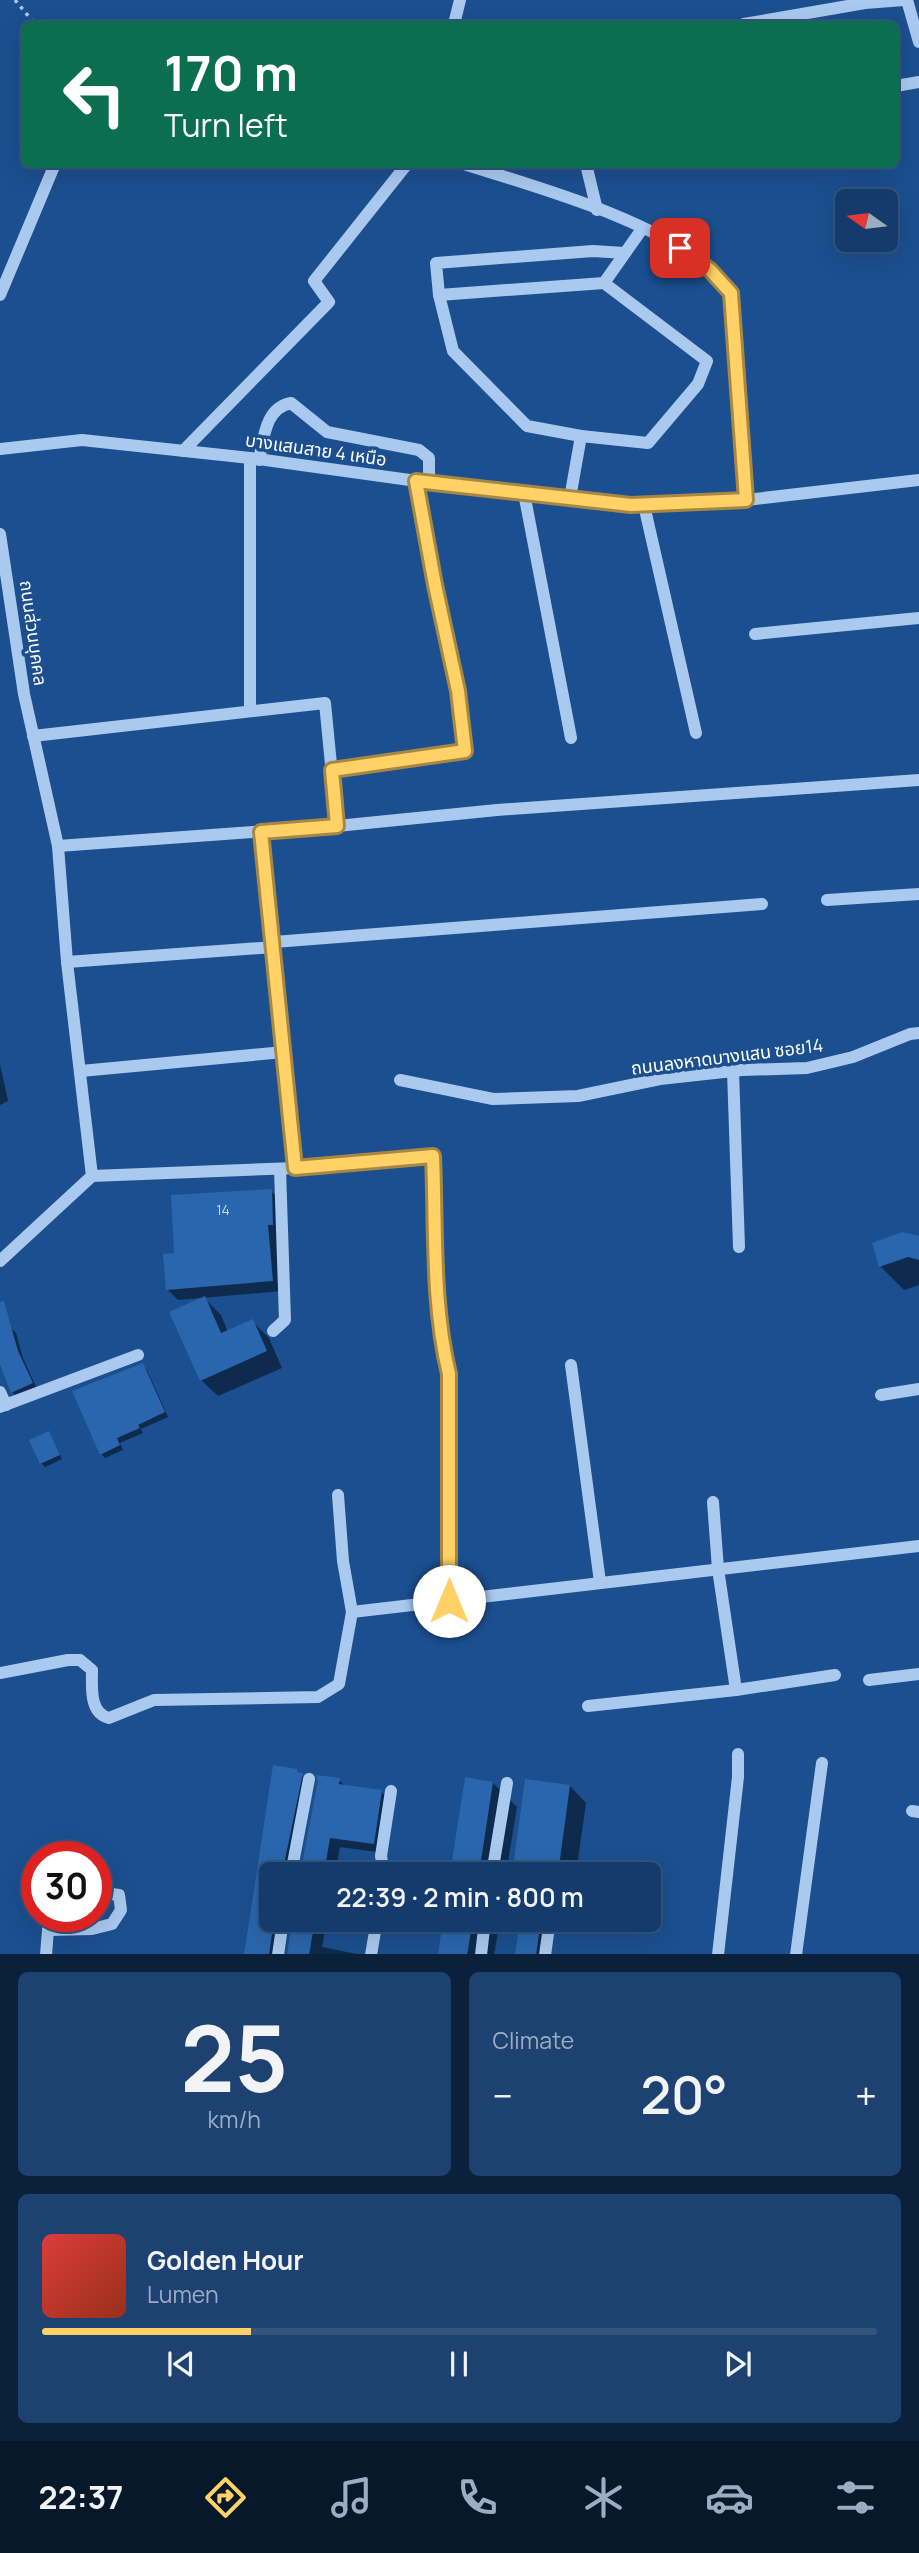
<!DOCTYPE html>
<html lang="en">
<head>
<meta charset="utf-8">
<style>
	body { margin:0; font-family:Manrope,"Noto Sans Thai",sans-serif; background:#1d4271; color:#f1f3f6; height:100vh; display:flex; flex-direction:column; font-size:26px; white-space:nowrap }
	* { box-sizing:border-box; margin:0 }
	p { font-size:23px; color:#9dadc1 }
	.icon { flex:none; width:38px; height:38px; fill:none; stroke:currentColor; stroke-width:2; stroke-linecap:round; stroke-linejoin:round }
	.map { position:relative; height:1954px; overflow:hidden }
	.details { display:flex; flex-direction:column; gap:18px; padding:18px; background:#0b203b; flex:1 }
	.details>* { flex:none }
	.banner { position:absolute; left:21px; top:21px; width:878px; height:147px; border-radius:10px; box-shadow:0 7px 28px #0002,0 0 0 2px #33557e; background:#0b6e4f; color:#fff; overflow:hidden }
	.needle { width:46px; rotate:284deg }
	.fabs { position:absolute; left:835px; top:189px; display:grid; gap:14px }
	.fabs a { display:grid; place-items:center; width:63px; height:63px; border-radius:10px; background:#143b6b; box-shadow:0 7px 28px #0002,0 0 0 2px #33557e; font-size:35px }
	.speed { position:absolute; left:21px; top:1841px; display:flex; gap:14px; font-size:35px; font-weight:700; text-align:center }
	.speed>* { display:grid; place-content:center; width:91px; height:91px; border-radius:50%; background:#143b6b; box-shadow:0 7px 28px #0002,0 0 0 2px #33557e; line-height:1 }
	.speed .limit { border:10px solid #d22; background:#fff; color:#111 }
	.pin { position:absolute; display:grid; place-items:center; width:60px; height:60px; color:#fff; margin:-30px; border-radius:14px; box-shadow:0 4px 10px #0006 }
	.me { position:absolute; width:77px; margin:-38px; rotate:0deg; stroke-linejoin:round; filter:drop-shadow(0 0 5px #0008) }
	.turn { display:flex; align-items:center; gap:24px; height:147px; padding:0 28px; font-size:32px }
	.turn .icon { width:91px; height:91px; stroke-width:2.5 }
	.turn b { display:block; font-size:49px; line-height:60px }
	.big { font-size:52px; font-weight:600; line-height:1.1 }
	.details .card { flex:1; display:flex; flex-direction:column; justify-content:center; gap:10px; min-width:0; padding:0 24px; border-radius:10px; background:#1d4271 }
	.details .dial { align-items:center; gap:0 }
	.dial b { font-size:91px; line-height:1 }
	.song { display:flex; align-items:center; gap:21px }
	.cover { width:84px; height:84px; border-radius:10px; background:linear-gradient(135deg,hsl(0 70% 55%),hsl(10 70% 35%)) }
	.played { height:7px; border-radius:4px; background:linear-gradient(90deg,#ffd166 25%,#33557e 25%) }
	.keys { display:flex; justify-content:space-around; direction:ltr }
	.heat { display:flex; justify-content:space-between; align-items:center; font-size:38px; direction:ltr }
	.details .tiles { flex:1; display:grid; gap:18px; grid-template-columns:1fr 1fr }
	.card:last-child { grid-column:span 2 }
	.trip { position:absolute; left:259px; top:1862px; width:402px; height:70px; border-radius:10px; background:#143b6b; box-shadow:0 7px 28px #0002,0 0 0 2px #33557e; font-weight:600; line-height:70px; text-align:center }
	.tab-bar { display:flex; height:112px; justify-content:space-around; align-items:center; background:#08182b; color:#9dadc1 }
	.tab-bar .icon { width:49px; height:49px }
	.tab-bar .on { color:#ffd166 }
	.tab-bar b { font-size:32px; color:#f1f3f6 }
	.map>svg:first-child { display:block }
	.shadow { fill:#0007 }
	.building { fill:#2a66ad }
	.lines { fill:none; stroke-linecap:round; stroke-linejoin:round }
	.path { stroke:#a9c9ee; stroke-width:3.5; stroke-dasharray:3.5 5; stroke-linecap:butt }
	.minor { stroke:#a9c9ee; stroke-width:12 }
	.route-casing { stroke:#a68842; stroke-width:18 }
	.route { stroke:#ffd166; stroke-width:12 }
	.labels { text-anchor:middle; stroke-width:7; stroke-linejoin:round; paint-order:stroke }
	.number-label { font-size:14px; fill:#cad9ea }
	.street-label { font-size:18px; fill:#fff; stroke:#1b4f8f }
</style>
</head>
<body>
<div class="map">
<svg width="919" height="1955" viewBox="0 0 919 1955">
	<rect width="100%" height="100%" fill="#1b4f8f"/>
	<g class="shadow">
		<polygon points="0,1064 8,1101 0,1105"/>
		<polygon points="271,1191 281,1201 282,1291 178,1300 168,1290 176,1255"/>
		<polygon points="919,1238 919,1285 904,1290 880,1266"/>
		<polygon points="204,1298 221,1315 228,1332 252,1321 269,1338 282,1368 218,1396 201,1380"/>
		<polygon points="10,1327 16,1333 23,1358 37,1389 18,1397 12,1392 2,1366 0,1367 0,1330"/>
		<polygon points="142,1365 147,1370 168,1417 141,1429 143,1433 120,1443 123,1450 105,1458 101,1454"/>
		<polygon points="49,1433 62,1459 45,1467 41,1463"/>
		<polygon points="296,1771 313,1785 294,1874 271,1874 271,1920 327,1920 322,1947 362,1955 289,1955 293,1921 290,1922 284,1929 280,1955 245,1955"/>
		<polygon points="466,1779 493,1783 517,1807 506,1874 452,1874"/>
		<polygon points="339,1780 346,1787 381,1792 392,1802 384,1853 340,1847 335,1874 302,1874 319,1781"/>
		<polygon points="527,1781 570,1786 586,1803 576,1874 514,1874"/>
		<polygon points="445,1920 500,1920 494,1955 440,1955"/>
		<polygon points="522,1920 541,1920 544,1924 540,1955 516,1955"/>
	</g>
	<g class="building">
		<polygon points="272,1189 273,1225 268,1225 273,1281 166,1290 163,1254 174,1253 171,1195"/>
		<polygon points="902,1232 919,1236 919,1260 908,1257 879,1267 872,1243"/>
		<polygon points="205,1296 221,1333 253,1319 267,1351 200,1381 169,1312"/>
		<polygon points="4,1301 18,1351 33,1383 11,1393 0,1365 0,1302"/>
		<polygon points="143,1363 165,1412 138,1425 140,1428 117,1438 120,1445 100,1455 72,1391"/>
		<polygon points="49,1431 60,1455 40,1464 29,1440"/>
		<polygon points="273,1765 297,1769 297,1772 303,1773 282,1874 271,1874 271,1920 274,1920 269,1955 244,1955"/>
		<polygon points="316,1775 340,1778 339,1784 382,1790 374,1844 330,1838 324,1874 300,1874 318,1781"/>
		<polygon points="465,1777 493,1782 479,1874 450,1874"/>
		<polygon points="525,1779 570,1785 558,1874 512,1874"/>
		<polygon points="292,1920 315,1920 309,1955 287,1955"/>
		<polygon points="443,1920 473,1920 467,1955 438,1955"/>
		<polygon points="520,1920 541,1920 536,1955 515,1955"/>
	</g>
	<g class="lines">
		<polyline class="path" points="15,0 35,24"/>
		<g class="minor">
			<polyline points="907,0 919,42"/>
			<polyline points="454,24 460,0"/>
			<polyline points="744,24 865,3 904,0"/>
			<polyline points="896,86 919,82"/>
			<path d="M464,164C539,188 650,218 710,269C718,276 724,285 731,293L746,500"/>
			<polyline points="586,164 597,210"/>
			<polyline points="604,283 707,361 698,384 648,443 581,436 527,426 453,351 439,295 436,263 593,251 624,253"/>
			<polyline points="0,295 55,164"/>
			<polyline points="439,295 604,283 642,229"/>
			<polyline points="0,449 82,440 250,458 417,481 630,505 746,500 919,480"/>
			<polyline points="183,451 329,302 314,281 407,164"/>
			<path d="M259,460C264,438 265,408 291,403L327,432L419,450L429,458V483"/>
			<polyline points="524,493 571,738"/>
			<polyline points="570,498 581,436"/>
			<polyline points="644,505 696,733"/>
			<polyline points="0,534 24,694 58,846 67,962 92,1176 0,1261"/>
			<polyline points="755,634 919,618"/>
			<polyline points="250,711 250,458"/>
			<polyline points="33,736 325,703 337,826"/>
			<path d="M332,770L465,751C455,660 433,571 417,481"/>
			<polyline points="261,832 295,1168"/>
			<polyline points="58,846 337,826 497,810 919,780"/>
			<polyline points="827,900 919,894"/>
			<polyline points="274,942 762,904"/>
			<polyline points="67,962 274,947"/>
			<polyline points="81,1071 284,1052"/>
			<polyline points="733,1071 739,1247"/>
			<polyline points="400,1080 493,1099 578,1096 660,1079 742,1070 807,1068 853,1057 910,1034 919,1033"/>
			<path d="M92,1176L295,1168L433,1155C436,1228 432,1303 449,1374V1601"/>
			<polyline points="273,1331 285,1320 280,1169"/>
			<polyline points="571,1365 600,1582"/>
			<polyline points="0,1392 6,1405"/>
			<polyline points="881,1395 919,1389"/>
			<polyline points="0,1407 138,1355"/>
			<polyline points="338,1495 343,1561 352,1612"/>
			<polyline points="713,1502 718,1569 736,1690"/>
			<path d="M0,1673L68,1660H80L92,1670C92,1687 89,1713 109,1718L154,1700L318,1697L339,1684L352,1612L919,1546"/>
			<polyline points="869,1680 919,1674"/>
			<polyline points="588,1706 736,1690 835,1675"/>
			<polyline points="912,1811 919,1812"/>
			<polyline points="291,1874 309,1779"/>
			<polyline points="384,1874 381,1856 391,1791"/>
			<polyline points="492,1874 507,1783"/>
			<polyline points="48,1930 92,1929 112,1924 121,1910 119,1895 96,1892"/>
			<polyline points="46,1955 49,1918 52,1916"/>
			<polyline points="278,1955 283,1920"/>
			<polyline points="371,1955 377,1920"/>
			<polyline points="481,1955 485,1920"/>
			<polyline points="545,1955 550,1920"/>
			<polyline points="718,1955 738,1777 738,1754"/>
			<polyline points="796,1955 822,1763"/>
		</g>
	</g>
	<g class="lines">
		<g class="route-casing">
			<path id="route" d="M449,1601V1374C432,1304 436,1228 433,1156L295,1168L261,832L337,826L332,770L465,751L458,691L435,585L416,481L631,505L746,500L731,293L710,270L680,248"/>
		</g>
		<use href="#route" class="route"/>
	</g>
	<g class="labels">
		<g class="number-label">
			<text x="223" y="1215">14</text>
		</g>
		<g class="street-label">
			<text transform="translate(316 450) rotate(8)" y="6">บางแสนสาย 4 เหนือ</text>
			<text transform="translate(33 633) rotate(82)" y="6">ถนนส่วนบุคคล</text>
			<text transform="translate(727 1057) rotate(-7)" y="6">ถนนลงหาดบางแสน ซอย14</text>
		</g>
	</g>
</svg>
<div class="fabs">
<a><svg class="needle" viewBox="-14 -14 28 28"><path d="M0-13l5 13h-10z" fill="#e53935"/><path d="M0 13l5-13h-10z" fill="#9dadc1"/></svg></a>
</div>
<div class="speed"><div class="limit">30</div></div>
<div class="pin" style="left:680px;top:248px;background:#d93025"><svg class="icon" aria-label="arrive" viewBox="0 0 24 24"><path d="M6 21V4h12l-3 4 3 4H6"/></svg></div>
<svg class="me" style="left:449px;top:1601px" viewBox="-20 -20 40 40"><circle r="19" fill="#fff"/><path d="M0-13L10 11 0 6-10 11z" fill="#ffd166"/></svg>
<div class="trip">22:39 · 2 min · 800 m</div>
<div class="banner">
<div class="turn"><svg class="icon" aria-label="left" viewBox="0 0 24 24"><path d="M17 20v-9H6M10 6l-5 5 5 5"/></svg><div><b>170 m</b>Turn left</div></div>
</div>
</div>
<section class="details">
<div class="tiles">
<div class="card dial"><b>25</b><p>km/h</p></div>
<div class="card"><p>Climate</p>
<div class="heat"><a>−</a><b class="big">20°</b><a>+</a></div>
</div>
<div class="card">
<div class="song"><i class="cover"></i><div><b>Golden Hour</b><p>Lumen</p></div></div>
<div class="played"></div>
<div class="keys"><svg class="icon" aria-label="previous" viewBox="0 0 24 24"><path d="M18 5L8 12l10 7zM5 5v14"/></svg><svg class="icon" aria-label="pause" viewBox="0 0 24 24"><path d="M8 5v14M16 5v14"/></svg><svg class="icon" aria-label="next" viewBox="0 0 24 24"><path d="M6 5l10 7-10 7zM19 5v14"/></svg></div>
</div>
</div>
</section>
<nav class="tab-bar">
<b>22:37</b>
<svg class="icon on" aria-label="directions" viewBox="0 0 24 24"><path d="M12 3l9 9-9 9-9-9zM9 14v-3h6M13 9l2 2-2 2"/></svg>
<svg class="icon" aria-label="music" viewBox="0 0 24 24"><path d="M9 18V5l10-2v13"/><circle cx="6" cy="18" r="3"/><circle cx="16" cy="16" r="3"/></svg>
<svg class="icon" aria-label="phone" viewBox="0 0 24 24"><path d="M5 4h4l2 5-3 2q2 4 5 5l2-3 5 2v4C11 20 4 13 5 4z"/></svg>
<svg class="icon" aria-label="climate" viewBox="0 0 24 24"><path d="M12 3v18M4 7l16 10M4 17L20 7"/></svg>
<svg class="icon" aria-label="car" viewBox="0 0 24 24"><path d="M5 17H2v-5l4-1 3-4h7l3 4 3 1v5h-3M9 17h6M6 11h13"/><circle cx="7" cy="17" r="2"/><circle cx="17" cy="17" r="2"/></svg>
<svg class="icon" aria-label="filters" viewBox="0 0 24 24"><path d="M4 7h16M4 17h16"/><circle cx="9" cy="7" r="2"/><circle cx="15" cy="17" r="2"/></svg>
</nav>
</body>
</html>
